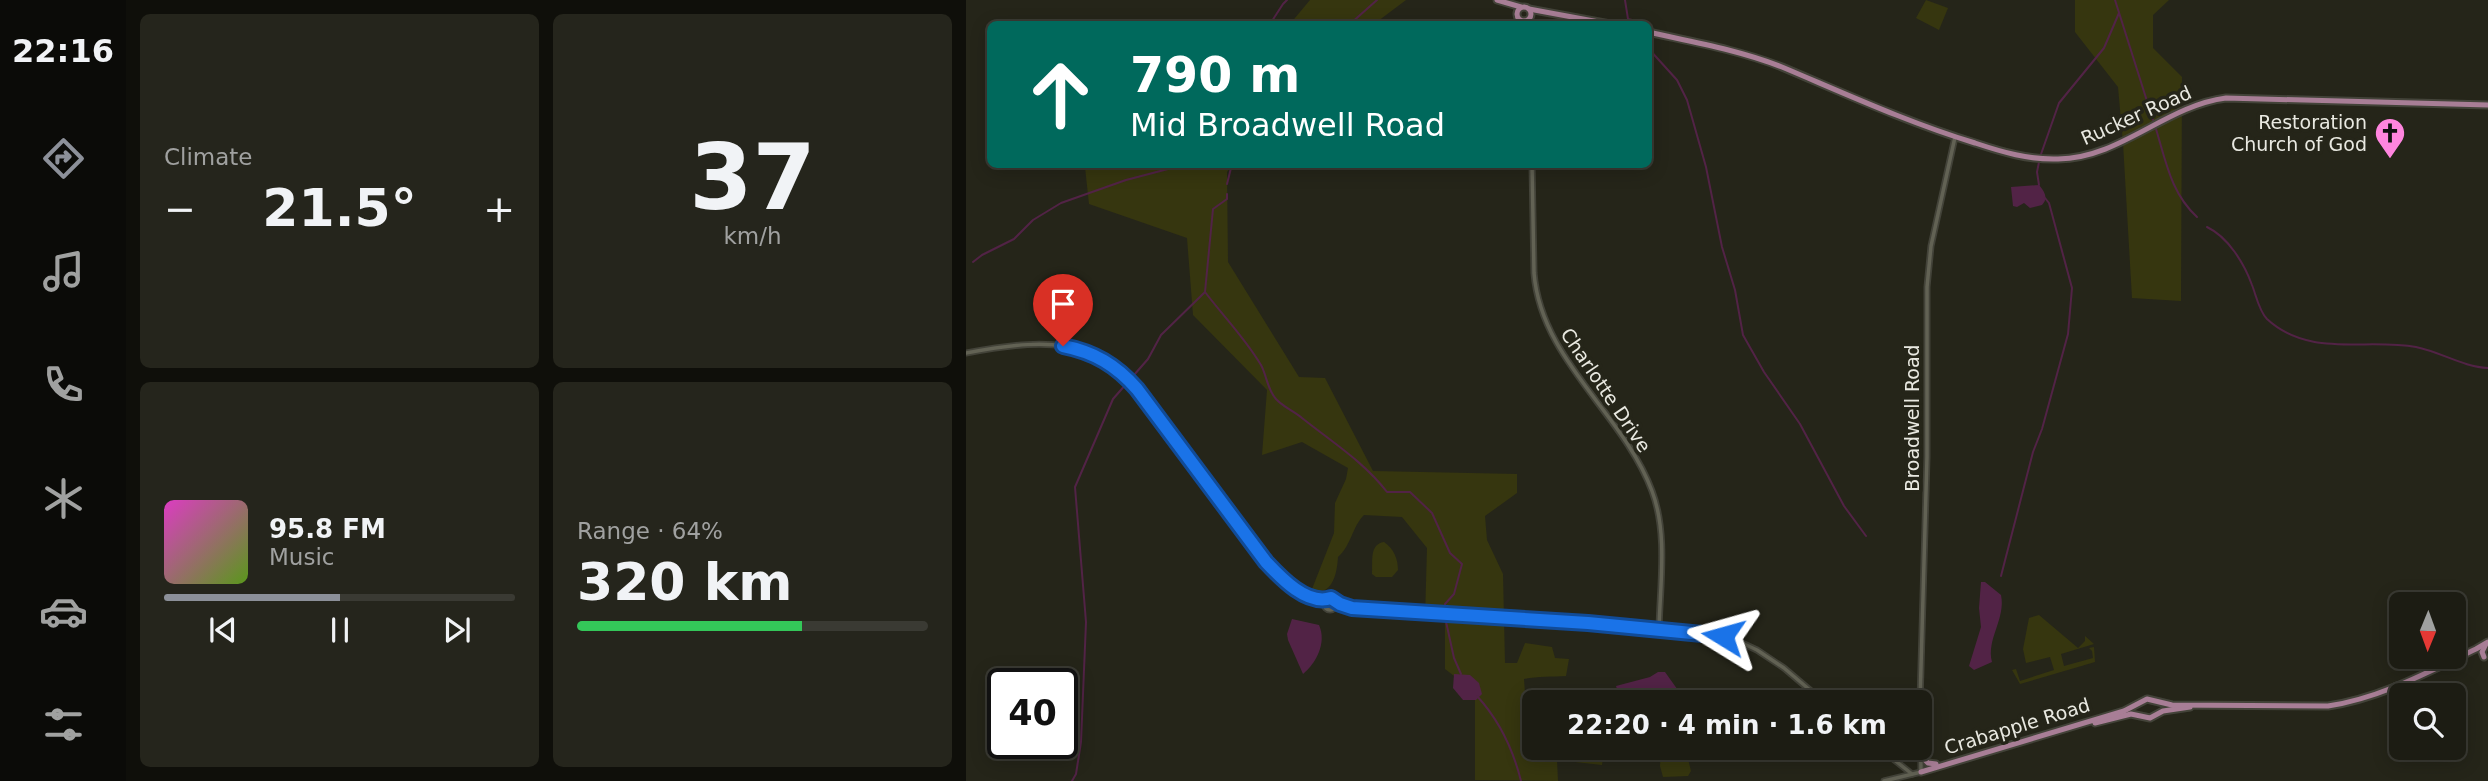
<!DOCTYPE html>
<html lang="en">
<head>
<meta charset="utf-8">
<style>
	body { margin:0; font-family:"DejaVu Sans",sans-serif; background:#25251c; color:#f1f3f6; height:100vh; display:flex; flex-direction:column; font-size:26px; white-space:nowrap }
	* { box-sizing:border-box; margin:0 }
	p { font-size:23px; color:#a0a1a0 }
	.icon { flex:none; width:38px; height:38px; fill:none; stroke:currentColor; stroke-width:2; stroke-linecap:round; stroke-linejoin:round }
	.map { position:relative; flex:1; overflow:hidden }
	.drawer { display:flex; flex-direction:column; gap:14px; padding:14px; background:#0f0f0a; width:840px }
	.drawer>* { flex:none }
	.banner { position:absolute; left:21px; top:21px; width:665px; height:147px; border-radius:10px; box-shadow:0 4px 18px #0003,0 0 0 2px #3a3a33; background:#00695c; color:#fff; overflow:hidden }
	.needle { width:46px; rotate:181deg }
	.controls { position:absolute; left:1423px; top:592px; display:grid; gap:14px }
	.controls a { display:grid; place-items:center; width:77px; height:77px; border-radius:10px; background:#1c1c13; box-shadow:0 4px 18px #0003,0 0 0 2px #3a3a33; font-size:35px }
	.speed { position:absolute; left:21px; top:668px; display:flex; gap:14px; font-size:35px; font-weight:700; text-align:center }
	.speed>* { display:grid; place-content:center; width:91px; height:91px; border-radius:50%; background:#1c1c13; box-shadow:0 4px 18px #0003,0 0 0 2px #3a3a33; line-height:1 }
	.speed .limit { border:4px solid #111; border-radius:10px; background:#fff; color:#111 }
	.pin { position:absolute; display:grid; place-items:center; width:60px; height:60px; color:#fff; margin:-72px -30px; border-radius:50% 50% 50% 0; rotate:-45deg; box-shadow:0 0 7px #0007 }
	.pin .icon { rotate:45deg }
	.me { position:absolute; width:77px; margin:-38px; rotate:278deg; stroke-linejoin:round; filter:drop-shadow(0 0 5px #0008) }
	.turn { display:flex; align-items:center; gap:24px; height:147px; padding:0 28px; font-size:32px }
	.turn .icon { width:91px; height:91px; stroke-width:2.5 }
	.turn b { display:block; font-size:49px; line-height:60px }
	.big { font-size:52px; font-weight:700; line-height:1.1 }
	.drawer .tile { flex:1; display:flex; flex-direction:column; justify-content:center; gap:10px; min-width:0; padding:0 24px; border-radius:10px; background:#25251c }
	.drawer .dial { align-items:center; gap:0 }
	.dial b { font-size:91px; line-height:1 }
	.song { display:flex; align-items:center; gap:21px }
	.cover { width:84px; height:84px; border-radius:10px; background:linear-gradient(135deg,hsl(310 70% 55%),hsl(90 70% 35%)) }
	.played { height:7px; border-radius:4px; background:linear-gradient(90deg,#8c9099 50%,#3a3a33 50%) }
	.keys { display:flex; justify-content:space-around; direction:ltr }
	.heat { display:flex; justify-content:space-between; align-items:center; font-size:38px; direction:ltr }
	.charge { height:10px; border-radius:5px; background:linear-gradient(90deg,#34c759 64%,#3a3a33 0) }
	.drawer .tiles { flex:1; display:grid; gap:14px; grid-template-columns:repeat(2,1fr) }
	.trip { position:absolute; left:556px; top:690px; width:410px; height:70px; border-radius:10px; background:#1c1c13; box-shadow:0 4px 18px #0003,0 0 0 2px #3a3a33; font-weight:700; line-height:70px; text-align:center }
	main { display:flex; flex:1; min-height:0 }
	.tabs { display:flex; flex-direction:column; width:126px; justify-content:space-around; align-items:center; background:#0b0b08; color:#a0a1a0 }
	.tabs .icon { width:49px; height:49px }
	.tabs .selected { color:#8c9099 }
	.tabs b { font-size:32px; color:#f1f3f6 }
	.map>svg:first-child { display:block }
	.green { fill:#36360f }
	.water { fill:#522346 }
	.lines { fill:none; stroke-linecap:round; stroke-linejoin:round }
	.stream { stroke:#522346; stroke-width:2 }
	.minor-casing { stroke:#434339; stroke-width:7 }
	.major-casing { stroke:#434339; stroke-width:9 }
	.minor { stroke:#626254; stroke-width:3.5 }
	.major { stroke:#a87e96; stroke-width:5 }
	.route-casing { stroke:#114b97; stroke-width:18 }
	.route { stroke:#1a73e8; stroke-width:12 }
	.labels { text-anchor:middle; stroke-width:7; stroke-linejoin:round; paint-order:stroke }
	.street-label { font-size:19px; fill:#e9e9e1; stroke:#252519 }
	.poi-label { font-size:19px; fill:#e9e9e1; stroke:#252519; text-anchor:end }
</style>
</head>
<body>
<main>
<nav class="tabs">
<b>22:16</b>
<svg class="icon selected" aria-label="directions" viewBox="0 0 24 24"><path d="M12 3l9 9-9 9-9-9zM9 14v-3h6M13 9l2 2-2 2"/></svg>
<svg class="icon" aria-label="music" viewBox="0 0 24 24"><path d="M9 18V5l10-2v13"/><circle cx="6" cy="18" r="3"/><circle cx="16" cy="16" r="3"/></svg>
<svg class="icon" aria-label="phone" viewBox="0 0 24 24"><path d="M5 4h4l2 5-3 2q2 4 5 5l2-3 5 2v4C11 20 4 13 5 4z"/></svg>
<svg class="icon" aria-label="climate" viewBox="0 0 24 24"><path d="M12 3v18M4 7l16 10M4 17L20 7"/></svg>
<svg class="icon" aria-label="car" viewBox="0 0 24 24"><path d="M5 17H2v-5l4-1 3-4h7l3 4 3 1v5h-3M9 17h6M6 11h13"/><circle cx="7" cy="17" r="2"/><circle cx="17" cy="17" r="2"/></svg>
<svg class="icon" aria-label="filters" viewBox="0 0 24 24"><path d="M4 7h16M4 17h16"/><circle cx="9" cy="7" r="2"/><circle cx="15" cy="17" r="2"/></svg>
</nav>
<section class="drawer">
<div class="tiles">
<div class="tile"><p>Climate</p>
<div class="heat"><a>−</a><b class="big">21.5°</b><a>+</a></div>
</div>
<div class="tile dial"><b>37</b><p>km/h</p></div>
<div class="tile">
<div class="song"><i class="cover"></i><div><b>95.8 FM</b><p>Music</p></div></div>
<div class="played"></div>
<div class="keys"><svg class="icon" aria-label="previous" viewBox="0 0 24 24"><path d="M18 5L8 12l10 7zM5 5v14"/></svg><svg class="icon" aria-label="pause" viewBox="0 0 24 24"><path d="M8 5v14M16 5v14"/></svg><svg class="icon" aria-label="next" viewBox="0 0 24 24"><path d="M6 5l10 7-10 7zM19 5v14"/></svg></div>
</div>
<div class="tile"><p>Range · 64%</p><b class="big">320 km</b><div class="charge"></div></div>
</div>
</section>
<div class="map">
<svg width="1522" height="781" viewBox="0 0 1522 781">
	<rect width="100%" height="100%" fill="#252519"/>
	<g class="green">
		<polygon points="344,0 440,0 408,24 324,24"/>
		<polygon points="960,0 982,8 973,30 950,18"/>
		<polygon points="1109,0 1203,0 1187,15 1187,48 1216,77 1215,301 1166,298 1157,143 1152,87 1109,32"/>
		<path d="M209,165H266L261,172L262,262L333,377L359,378L407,471L551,474V493L519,516L521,540L537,574L539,663H551L559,643L586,647L589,658L603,659L600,676C585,677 573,676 558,679L561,723L569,725V747H608L637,757L636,765L591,760L592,781L509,780V692L479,669V619L459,618L461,548L436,517L398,515C386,527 385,546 372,557C371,572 368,592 349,593L346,589L368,533L369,503L380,479L382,468L336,442L296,455L301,390L227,315L221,238L123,204L119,167L205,169Z"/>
		<path d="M418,542C428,549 432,559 432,570L426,577H410L406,574C407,562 403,544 418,542Z"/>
		<polygon points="1073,615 1112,648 1119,641 1119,636 1128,644 1095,654 1098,666 1127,658 1126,651 1123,648 1128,647 1129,662 1054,684 1046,670 1050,669 1054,681 1088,670 1084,657 1060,663 1057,649 1063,618"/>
		<polygon points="719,747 725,771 722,776 697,777 694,766 695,748"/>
	</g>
	<g class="water">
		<path d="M1073,185C1078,191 1083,198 1076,205L1064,208L1058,203L1051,207L1047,206L1045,187Z"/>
		<path d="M1015,582H1019L1035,595C1040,619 1020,639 1026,662L1008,670L1003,666L1015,627L1013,608Z"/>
		<path d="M326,619L353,625C361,643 350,663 337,674L322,640L321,634Z"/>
		<path d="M692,672H699L714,693V697L709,701C696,697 671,702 655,702L650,686L684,677Z"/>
		<polygon points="488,674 504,675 513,683 516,694 510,700 497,700 487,688"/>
	</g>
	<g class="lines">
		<g class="stream">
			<polyline points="659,0 662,19 666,20 666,24"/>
			<polyline points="1149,0 1187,120"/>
			<polyline points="304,24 317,4 321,0"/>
			<polyline points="384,24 411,0"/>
			<polyline points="682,48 711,80 721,100 740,167 756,247 769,290 777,335 798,372 834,424 878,506 900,536"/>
			<path d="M1190,129C1200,162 1205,193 1231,217"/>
			<polyline points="261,184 266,164"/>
			<polyline points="1073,185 1071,172 1074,157 1093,103 1138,48 1153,13"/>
			<path d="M261,194V199L247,209L239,292C258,317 279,338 295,365C301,376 301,389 310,399C317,407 328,411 336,418C366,442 398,462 421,492H444L466,513L484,553L496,564L488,594L479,604V613"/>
			<path d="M1241,227C1262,237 1278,263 1286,285C1290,295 1293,311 1301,319C1343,358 1400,338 1450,347C1475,352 1497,367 1522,368"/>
			<polyline points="7,262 16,255 48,239 67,220 95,203 160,180 202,169 204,164"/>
			<polyline points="1035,576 1067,452 1076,429 1102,334 1106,288 1083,203 1079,198"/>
			<polyline points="479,617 488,658 495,674"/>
			<path d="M511,696C533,720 547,749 555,781"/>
			<polyline points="106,781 110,774 115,742 120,622 109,487 147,399 182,359 195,335 239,292"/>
		</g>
		<g class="minor-casing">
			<g id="minor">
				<polyline points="551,17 552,24"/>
				<polyline points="560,24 561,21"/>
				<path d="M566,164L568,273C575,360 657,413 686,491C702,533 694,585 693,629"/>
				<path d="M0,353C39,346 84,338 122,352C165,368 200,427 227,464C251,497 276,529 300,563L316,579L358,605"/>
				<circle cx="364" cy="604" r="6"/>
				<polyline points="369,608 622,623 740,633 765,638 791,650 818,668 858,702"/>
				<polyline points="954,702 961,457 961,287 965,246 989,137"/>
				<polyline points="912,747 946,774"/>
				<polyline points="918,781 955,772 954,707"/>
			</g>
		</g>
		<g class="major-casing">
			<g id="major">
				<polyline points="531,0 555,7"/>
				<circle cx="558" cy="14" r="7"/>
				<polyline points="563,9 644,24"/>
				<path d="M682,32C727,42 773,50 816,67C880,94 943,123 1009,143C1036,152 1063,160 1092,159C1155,158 1199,106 1260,98L1522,105"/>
				<polyline points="1518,657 1516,652 1520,644"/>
				<polyline points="1129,723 1165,714 1184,718 1197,711 1224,707"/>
				<polyline points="955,756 962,763 970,764"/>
				<path d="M955,772L1158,711L1181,699L1206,705L1362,706C1415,698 1462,672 1510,649L1522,642"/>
			</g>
		</g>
		<use href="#minor" class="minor"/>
		<use href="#major" class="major"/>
	</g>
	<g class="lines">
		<g class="route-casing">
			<path id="route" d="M97,346C128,352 150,365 171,389L300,562C315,578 341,606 365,598L374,604L386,608L622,623L757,636"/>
		</g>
		<use href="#route" class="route"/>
	</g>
	<defs>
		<g id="church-pin" transform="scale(1.575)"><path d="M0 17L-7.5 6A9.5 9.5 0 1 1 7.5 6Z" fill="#ff85df" stroke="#252519"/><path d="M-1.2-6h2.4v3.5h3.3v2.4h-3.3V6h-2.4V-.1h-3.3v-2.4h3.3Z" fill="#111"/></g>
	</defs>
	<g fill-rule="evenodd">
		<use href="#church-pin" x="1424" y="133"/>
	</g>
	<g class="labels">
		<g class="street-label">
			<text transform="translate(1170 115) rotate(-24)" y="7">Rucker Road</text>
			<text transform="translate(640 390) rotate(56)" y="7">Charlotte Drive</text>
			<text transform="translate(946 418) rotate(-90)" y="7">Broadwell Road</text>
			<text transform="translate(1051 726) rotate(-17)" y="7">Crabapple Road</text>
		</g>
		<g class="poi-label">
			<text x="1401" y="129">Restoration<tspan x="1401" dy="22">Church of God</tspan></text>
		</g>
	</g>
</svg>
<div class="controls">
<a><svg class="needle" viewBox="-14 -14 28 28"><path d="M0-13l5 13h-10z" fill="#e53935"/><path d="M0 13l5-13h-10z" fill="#a0a1a0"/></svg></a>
<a><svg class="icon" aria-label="search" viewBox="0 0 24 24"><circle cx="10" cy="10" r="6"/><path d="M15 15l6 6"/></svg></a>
</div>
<div class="speed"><div class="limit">40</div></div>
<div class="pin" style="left:97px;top:346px;background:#d93025"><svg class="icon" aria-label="arrive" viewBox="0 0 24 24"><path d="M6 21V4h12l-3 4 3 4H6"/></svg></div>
<svg class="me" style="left:757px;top:636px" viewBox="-20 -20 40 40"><path d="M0-17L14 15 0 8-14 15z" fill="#1a73e8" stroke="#fff" stroke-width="4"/></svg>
<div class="trip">22:20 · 4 min · 1.6 km</div>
<div class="banner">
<div class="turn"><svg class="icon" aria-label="ahead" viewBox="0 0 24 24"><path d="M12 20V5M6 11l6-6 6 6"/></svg><div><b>790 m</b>Mid Broadwell Road</div></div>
</div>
</div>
</main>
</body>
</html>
